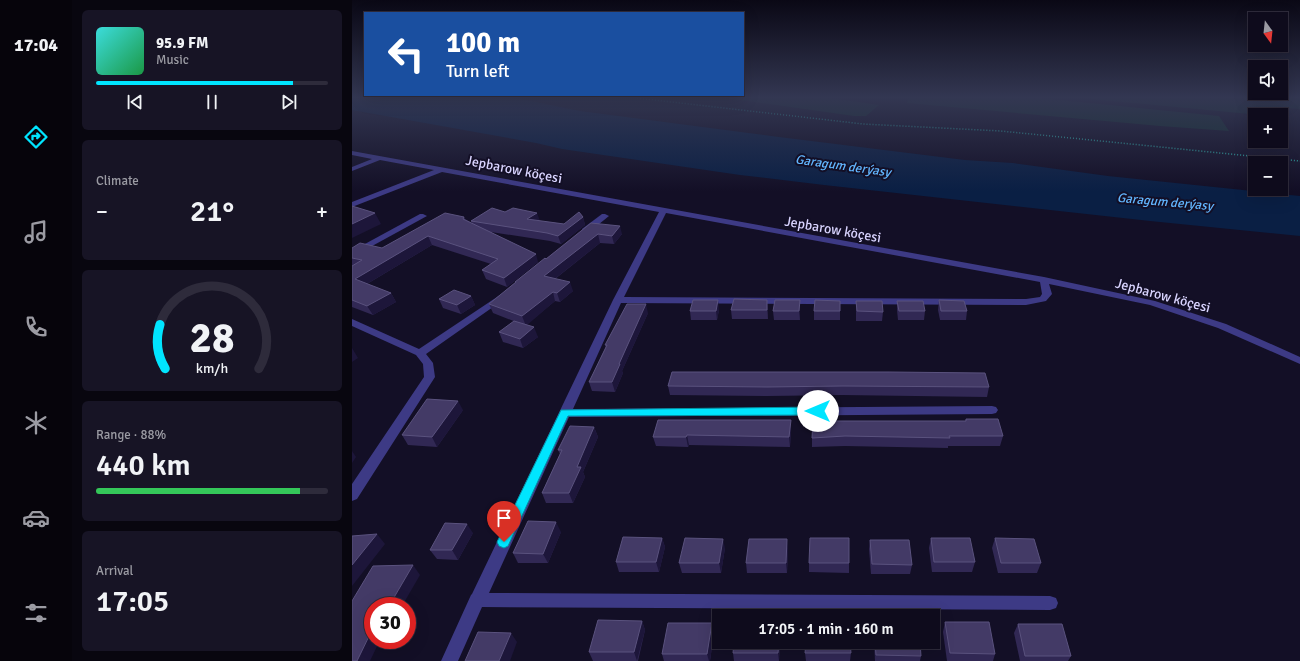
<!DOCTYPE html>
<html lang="en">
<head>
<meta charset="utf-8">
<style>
	body { margin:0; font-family:Signika,sans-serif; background:#171425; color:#f1f3f6; height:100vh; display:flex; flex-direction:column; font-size:15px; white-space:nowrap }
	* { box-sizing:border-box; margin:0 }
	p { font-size:13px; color:#9b9ba3 }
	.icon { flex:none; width:22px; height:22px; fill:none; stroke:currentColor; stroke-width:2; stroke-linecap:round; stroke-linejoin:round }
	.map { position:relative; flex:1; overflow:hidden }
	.details { display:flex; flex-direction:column; gap:10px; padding:10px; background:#08060f; width:280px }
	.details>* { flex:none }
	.guide { position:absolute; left:12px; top:12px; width:380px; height:84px; border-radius:0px; box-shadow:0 4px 16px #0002,0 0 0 1px #2e2b3b; background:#1a4fa0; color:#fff; overflow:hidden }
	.needle { width:26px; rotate:165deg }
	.controls { position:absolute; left:896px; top:12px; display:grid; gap:8px }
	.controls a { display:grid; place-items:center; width:40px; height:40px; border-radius:0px; background:#0e0b1c; box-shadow:0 4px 16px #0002,0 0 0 1px #2e2b3b; font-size:20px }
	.speed { position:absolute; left:12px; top:597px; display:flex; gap:8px; font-size:20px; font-weight:700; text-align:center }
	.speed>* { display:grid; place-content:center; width:52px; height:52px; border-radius:50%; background:#0e0b1c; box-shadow:0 4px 16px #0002,0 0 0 1px #2e2b3b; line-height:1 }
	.speed .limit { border:6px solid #d22; background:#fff; color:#111 }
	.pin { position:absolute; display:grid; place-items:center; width:34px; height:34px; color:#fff; margin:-41px -17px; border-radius:50% 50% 50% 0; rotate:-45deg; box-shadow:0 0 4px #0007 }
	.pin .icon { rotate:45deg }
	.me { position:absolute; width:44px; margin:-22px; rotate:270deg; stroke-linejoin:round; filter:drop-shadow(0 0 3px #0008) }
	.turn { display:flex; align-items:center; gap:14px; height:84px; padding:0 16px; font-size:18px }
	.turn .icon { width:52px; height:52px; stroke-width:2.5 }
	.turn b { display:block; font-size:28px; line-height:34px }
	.big { font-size:30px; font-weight:600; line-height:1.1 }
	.details .card { flex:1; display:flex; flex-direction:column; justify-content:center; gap:6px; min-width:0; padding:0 14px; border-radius:6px; background:#171425 }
	.details .dial { align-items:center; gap:0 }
	.dial svg { height:104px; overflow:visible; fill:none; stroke:#2e2b3b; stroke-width:7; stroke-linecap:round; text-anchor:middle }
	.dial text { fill:#f1f3f6; stroke:none }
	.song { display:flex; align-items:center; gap:12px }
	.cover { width:48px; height:48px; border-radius:6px; background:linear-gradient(135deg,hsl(180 70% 55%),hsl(140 70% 35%)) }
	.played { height:4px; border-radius:2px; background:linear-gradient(90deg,#00e5ff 85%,#2e2b3b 85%) }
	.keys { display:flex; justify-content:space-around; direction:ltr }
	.heat { display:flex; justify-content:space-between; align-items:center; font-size:22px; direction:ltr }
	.charge { height:6px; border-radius:3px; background:linear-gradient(90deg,#34c759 88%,#2e2b3b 0) }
	.trip { position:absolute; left:360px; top:609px; width:228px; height:40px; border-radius:0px; background:#0e0b1c; box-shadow:0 4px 16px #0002,0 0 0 1px #2e2b3b; font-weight:600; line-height:40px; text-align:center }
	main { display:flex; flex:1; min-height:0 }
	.dock { display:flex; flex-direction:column; width:72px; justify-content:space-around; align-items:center; background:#06040b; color:#9b9ba3 }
	.dock .icon { width:28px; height:28px }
	.dock .active { color:#00e5ff }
	.dock b { font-size:18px; color:#f1f3f6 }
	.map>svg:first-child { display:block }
	.green { fill:#12302f }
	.water { fill:#0a1f44 }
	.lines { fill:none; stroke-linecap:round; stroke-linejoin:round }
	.path { stroke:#2fb8b0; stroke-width:1.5; stroke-dasharray:1 2; stroke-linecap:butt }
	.minor { fill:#3d3a85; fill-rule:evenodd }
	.wall { fill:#312854 }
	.shaded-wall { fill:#1d163a }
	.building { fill:#433a66; stroke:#5a527e }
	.route { fill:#00e5ff; stroke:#0095a6 }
	.labels { text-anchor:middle; stroke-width:4; stroke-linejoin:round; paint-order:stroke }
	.far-water-label { font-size:13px; font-style:italic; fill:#62b6ff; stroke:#130f26 }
	.street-label { font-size:14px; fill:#d9d4ff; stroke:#130f26 }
</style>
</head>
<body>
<main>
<nav class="dock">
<b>17:04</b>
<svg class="icon active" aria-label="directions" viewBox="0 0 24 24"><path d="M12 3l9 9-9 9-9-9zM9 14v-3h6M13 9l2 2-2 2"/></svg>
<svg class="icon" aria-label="music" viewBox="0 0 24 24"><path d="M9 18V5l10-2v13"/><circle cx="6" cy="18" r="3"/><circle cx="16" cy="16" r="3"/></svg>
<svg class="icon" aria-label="phone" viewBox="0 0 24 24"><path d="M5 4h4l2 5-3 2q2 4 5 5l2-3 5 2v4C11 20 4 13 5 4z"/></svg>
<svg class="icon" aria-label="climate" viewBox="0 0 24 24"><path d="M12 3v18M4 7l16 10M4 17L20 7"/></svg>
<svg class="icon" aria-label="car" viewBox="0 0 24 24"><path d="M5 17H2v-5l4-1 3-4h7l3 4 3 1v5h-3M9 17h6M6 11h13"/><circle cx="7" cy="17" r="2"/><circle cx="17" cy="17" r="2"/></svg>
<svg class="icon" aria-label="filters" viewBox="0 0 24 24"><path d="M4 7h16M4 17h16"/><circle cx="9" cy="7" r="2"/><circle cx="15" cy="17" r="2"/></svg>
</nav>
<section class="details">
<div class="card">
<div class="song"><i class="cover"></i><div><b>95.9 FM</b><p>Music</p></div></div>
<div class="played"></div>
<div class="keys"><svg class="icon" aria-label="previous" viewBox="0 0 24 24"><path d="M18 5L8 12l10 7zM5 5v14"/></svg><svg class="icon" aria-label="pause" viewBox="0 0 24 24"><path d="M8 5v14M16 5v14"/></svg><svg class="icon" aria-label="next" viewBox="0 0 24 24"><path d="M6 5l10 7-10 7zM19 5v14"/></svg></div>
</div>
<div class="card"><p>Climate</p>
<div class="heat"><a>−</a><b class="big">21°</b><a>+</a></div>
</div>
<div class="card dial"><svg viewBox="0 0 100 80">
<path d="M14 69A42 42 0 1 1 86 69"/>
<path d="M14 69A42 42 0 0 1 10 35" stroke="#00e5ff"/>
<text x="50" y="56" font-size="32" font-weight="700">28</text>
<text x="50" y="72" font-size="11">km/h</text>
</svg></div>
<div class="card"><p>Range · 88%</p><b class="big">440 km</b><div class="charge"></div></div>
<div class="card"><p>Arrival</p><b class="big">17:05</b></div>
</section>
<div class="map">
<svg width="948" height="661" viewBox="0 0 948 661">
	<rect width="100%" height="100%" fill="#130f26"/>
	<g class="green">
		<polygon points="374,98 478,98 527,105 514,116 502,116"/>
		<polygon points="557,98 688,98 867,116 877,131 808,126 555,103"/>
		<path d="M729,98H948V109C930,107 915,110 898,114Z"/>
	</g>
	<polygon class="water" points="0,98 164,98 228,111 427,137 613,160 661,163 756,176 948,196 948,236 798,221 472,185 388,175 210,149 184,143 0,110"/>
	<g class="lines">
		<polyline class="path" points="285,98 511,124 649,131 948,161"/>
		<g class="minor">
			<path d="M0,151L692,277L803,301L874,324L948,357V364L866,328L798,305L697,284L700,294L694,301L674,305L269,303L221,409L640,406L644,407L646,410L644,413L640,414L217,417L137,593L698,596L704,598L706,603L704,608L698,610L130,607L106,661H89L119,595L120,594L261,300L307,212L90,172L0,207V202L82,170L28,160L0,171V167L20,159L0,155ZM314,213L688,282L690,294L688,297L674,299L272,297Z"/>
			<polygon points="68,214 71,214 75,216 0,257 0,251"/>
			<polygon points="250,214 253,214 257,216 236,233 230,233 230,229"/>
			<polygon points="148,295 153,298 151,300 74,354 81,363 83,377 5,499 0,501 0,484 72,377 71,364 64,355 0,326 0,319 67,349"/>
		</g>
	</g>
	<g class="wall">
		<polygon points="112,217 113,219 120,223 119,221 188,221 212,224 231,217 233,225 209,244 198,241 139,232 186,262 155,287 134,279 130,270 139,264 80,245 15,284 39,293 44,302 21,315 0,307 0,248 30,248"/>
		<polygon points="239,223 270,234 262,244 248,243 203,279 221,291 208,302 203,301 174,325 186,337 171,348 151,342 147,332 164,322 141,313 137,304 163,283 163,282 194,259"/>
		<polygon points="119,296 123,305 109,314 91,308 87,299"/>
		<polygon points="415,300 416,319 380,319 379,310"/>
		<polygon points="587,300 615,311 614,320 588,320 586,310"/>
		<polygon points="488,301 488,320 462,320 462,311"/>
		<polygon points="504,301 531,312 530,321 504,321"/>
		<polygon points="545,301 573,311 572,320 546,320 545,310"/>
		<polygon points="448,309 448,320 422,320 421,311"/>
		<polygon points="367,310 365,320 339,320 338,311"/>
		<polygon points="296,313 270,371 271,373 263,392 240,391 237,382 254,347 253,345"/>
		<polygon points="320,372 637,387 635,397 490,395 416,396 318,395 316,386"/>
		<polygon points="111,410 85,447 56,445 50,435"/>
		<polygon points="614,419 651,436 648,446 596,446 596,448 493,446 460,447 460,438 613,421"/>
		<polygon points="242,427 246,437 231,472 233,477 221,503 194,503 190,493 208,454 206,450"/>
		<polygon points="439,430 438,447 337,445 336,447 304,446 301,437"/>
		<polygon points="209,532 196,563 166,563 161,553"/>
		<polygon points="121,533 106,560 85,559 78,550"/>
		<polygon points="310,538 313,547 307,572 267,572 264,562"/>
		<polygon points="579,538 623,562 620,572 580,572 577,548"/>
		<polygon points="643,538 689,563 685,573 646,573 640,548"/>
		<polygon points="518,540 560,565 558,574 519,574 517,549"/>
		<polygon points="373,548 369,573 330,573 327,563"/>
		<polygon points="436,548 435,573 395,573 394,563"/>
		<polygon points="457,563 497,563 497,573 457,572"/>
		<polygon points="290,621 293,630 286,661 241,661 237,652"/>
		<polygon points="593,622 643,654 641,661 595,661 591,632"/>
		<polygon points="666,624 719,656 716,661 668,661 662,633"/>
		<polygon points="362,632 358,661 312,661 310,654"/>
		<polygon points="428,642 427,661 382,661 381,653"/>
		<polygon points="522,642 568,642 569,656 568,661 523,661"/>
		<polygon points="453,653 499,653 498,661 454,661"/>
	</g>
	<g class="shaded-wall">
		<polygon points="23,213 29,224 0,238 0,224"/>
		<polygon points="185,213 188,221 175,219"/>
		<polygon points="231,217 233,225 209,244 206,236"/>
		<polygon points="268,226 270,234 262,244 260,236"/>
		<polygon points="246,234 248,243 195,285 192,276"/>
		<polygon points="76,236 80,245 8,288 3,279"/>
		<polygon points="184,254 186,262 155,287 152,278"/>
		<polygon points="218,282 221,291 208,302 205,293"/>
		<polygon points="201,292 203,301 174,326 170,316"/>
		<polygon points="39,293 44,302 21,315 15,306"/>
		<polygon points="119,296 123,305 109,314 105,305"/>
		<polygon points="366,300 367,310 365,320 364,311"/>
		<polygon points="448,300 448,320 447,311"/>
		<polygon points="294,304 296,313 270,371 271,373 263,392 260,382 267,364"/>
		<polygon points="182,327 186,337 171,348 168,339"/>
		<polygon points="0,348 6,358 0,362"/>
		<polygon points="106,401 111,410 85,447 80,437"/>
		<polygon points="439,420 439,430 438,447 437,437"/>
		<polygon points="242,427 246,437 231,472 233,477 221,503 217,493 225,467"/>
		<polygon points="335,435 337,445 336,447 334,437"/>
		<polygon points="0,451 4,457 0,463"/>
		<polygon points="204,522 209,532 196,563 191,554"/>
		<polygon points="115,524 121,533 106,560 100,550"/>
		<polygon points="25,534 33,544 0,586 0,565"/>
		<polygon points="310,538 313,547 307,572 304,562"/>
		<polygon points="371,539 373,548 369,573 367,563"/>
		<polygon points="435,539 436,548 435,573 434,563"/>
		<polygon points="61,565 68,575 50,606 37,606"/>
		<polygon points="290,621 293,630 285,661 282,652"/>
		<polygon points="360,623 362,632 358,661 357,661 355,654"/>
		<polygon points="21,628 21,640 28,640 18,661 5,661"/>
		<polygon points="159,633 165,642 158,661 147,661"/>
		<polygon points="427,642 428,642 427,661 426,653"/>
	</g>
	<g class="building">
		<polygon points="0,206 23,213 0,224"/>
		<polygon points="140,208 153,212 161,208 185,213 175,219 212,224 227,212 231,217 206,236 195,233 119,221"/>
		<polygon points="93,213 112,217 111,219 184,254 152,278 130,270 146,259 76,236 3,279 39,293 15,306 0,300 0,266 10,260 0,258 0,248 8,243 30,248"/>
		<polygon points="239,223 268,226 260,236 246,234 192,276 218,282 205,293 201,292 170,316 137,304 164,282 163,282 193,258 194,259"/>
		<polygon points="102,290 119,296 105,305 87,299"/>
		<polygon points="382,299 415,300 415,310 379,310"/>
		<polygon points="341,300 366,300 364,311 338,311"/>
		<polygon points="423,300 448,300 447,311 421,311"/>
		<polygon points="463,300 488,301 488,311 462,311"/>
		<polygon points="587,300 612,301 615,311 589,311"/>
		<polygon points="504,301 530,301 531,312 505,311"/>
		<polygon points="545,301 571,301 573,311 547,311"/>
		<polygon points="275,304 294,304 267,364 268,364 260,382 237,382 255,345 253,345"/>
		<polygon points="162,321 182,327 168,339 147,332"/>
		<polygon points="320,372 537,372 633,373 637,387 491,386 415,387 316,386"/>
		<polygon points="75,399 106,401 80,437 50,435"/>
		<polygon points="614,419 646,419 651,436 597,436 598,438 493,436 460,438 461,421 614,421"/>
		<polygon points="306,420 439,420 437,437 335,435 334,437 301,437"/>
		<polygon points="218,426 242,427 225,467 229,467 217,493 190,493 210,450 206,450"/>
		<polygon points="176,521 204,522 191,554 161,553"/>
		<polygon points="93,523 115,524 100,550 78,550"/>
		<polygon points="25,534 0,565 0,536"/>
		<polygon points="271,537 310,538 304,562 264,562"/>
		<polygon points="333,538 371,539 367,563 327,563"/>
		<polygon points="458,538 497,538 497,563 457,563"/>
		<polygon points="579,538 618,538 623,562 582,562"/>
		<polygon points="643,538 682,539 689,563 649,563"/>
		<polygon points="397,539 435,539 434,563 394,563"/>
		<polygon points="518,540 557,540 560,565 520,564"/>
		<polygon points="61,565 37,606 21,606 21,628 5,661 0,661 0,601 21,566"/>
		<polygon points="246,620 290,621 282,652 237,652"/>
		<polygon points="593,622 637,622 643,654 598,653"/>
		<polygon points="316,623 360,623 355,654 310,654"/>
		<polygon points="666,624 710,624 719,656 673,656"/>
		<polygon points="126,632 159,633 147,661 113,661"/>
		<polygon points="382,642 427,642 426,653 381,653"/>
		<polygon points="454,642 498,642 499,653 453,653"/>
		<polygon points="523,642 568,642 569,656 524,655"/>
	</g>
	<linearGradient id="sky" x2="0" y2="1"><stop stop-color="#0a0815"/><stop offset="0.51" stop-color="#333752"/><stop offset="1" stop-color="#333752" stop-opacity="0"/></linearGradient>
	<rect width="948" height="191" fill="url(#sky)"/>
	<polygon class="route" points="466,407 470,408 471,411 470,414 466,415 216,416 156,546 152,548 147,546 145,542 209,410"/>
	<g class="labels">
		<g class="far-water-label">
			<text transform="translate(491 165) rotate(8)" y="5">Garagum derýasy</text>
			<text transform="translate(813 201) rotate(5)" y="5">Garagum derýasy</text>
		</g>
		<g class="street-label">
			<text transform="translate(162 169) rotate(11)" y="5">Jepbarow köçesi</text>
			<text transform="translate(481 229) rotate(10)" y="5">Jepbarow köçesi</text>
			<text transform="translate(811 295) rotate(15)" y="5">Jepbarow köçesi</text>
		</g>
	</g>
</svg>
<div class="controls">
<a><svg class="needle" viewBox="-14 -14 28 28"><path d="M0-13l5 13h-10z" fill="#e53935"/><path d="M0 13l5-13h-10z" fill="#9b9ba3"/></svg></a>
<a><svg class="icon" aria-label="sound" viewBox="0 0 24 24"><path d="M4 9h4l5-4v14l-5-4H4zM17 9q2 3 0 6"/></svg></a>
<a>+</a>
<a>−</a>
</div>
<div class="speed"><div class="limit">30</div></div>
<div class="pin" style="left:152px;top:542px;background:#d93025"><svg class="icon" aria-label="arrive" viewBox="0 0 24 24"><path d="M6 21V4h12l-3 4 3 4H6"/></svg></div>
<svg class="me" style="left:466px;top:411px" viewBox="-20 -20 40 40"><circle r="19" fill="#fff"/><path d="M0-13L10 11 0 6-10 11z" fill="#00e5ff"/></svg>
<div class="trip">17:05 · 1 min · 160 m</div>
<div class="guide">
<div class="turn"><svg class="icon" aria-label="left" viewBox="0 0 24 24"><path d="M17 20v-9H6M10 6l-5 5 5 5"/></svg><div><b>100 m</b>Turn left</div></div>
</div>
</div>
</main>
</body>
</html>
